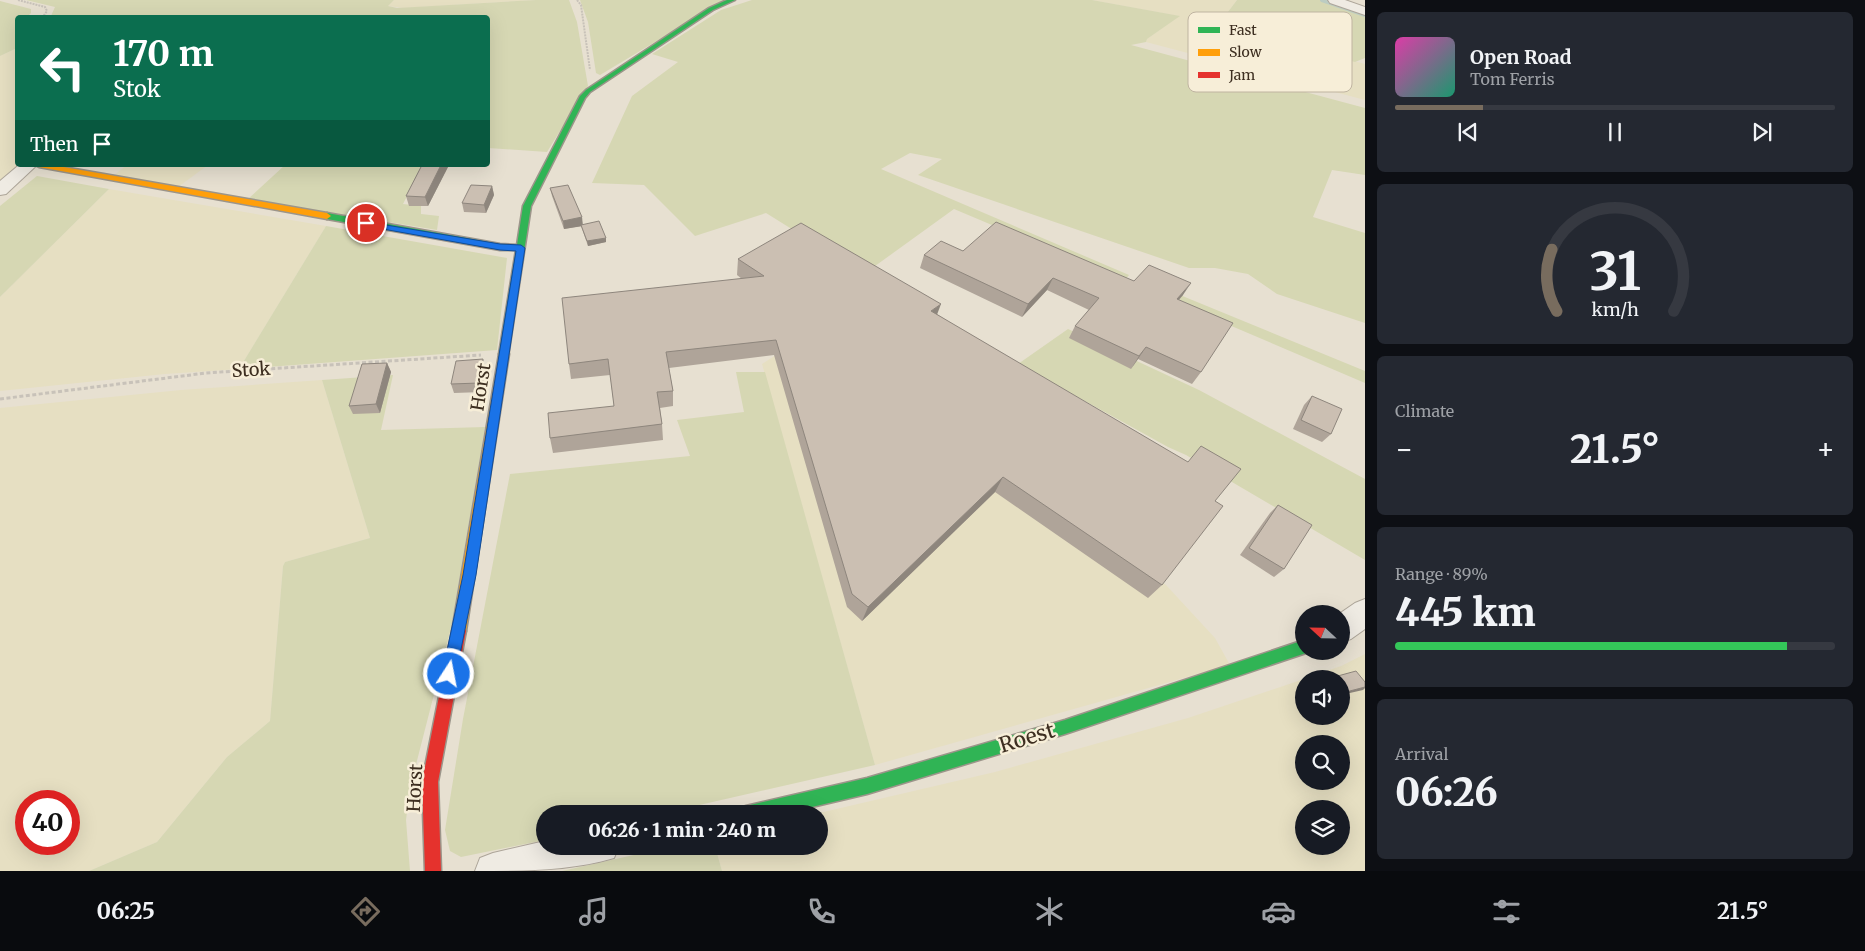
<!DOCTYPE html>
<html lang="en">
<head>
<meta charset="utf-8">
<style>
	body { margin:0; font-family:Merriweather,serif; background:#242831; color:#f1f3f6; height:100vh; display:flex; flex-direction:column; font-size:19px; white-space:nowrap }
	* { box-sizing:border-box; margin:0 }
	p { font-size:16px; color:#9ea1a6 }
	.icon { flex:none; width:28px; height:28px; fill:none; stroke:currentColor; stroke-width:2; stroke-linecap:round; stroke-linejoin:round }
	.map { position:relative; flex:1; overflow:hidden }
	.side { display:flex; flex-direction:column; gap:12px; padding:12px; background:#0d0f14; width:500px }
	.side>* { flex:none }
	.banner { position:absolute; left:15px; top:15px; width:475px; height:152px; border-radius:5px; box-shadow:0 5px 20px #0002; background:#0b6e4f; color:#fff; overflow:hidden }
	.needle { width:32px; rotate:292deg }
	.buttons { position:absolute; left:1295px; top:605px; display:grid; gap:10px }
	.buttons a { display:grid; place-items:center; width:55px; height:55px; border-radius:50%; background:#171b24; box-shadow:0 5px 20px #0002; font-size:25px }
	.speed { position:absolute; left:15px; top:790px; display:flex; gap:10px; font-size:25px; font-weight:700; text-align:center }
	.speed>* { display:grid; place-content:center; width:65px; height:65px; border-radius:50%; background:#171b24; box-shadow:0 5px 20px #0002; line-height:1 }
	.speed .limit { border:8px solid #d22; background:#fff; color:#111 }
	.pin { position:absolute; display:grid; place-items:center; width:42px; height:42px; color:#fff; margin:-21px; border:2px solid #fff; border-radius:50%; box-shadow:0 1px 5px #0007 }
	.me { position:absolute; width:55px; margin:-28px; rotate:11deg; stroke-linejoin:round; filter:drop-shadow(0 0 4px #0008) }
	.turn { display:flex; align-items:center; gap:18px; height:105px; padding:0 15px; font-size:22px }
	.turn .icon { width:65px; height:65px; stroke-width:2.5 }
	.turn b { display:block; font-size:35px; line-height:42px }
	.then { display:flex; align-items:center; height:48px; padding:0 15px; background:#0003; gap:10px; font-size:19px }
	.big { font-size:38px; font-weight:800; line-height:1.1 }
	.side .widget { flex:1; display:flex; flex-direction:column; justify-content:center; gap:8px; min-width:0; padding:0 18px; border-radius:8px; background:#242831 }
	.side .dial { align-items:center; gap:0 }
	.dial svg { height:130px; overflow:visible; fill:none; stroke:#363941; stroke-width:7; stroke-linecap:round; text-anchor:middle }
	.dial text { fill:#f1f3f6; stroke:none }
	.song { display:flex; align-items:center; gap:15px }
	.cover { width:60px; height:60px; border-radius:8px; background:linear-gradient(135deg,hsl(320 70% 55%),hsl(160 70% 35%)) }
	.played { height:5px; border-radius:2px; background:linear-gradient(90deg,#786c5e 20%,#363941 20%) }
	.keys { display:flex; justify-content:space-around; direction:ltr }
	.heat { display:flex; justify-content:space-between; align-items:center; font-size:28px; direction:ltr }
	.charge { height:8px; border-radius:4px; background:linear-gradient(90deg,#34c759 89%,#363941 0) }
	.trip { position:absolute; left:536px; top:805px; width:292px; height:50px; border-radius:25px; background:#171b24; box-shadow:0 5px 20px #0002; font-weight:800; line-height:50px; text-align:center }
	.dock { display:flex; height:80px; justify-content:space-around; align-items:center; background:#090b0e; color:#9ea1a6 }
	.dock .icon { width:35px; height:35px }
	.dock .active { color:#786c5e }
	.dock b { font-size:22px; color:#f1f3f6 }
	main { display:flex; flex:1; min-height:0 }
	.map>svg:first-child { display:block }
	.farmland { fill:#e6dfc2; fill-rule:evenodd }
	.green { fill:#d6d7b3 }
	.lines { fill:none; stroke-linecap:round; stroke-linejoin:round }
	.stream { stroke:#bcccc2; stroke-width:4 }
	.street-casing { stroke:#ada599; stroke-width:2 }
	.fast-casing { stroke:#9c958a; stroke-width:3 }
	.slow-casing { stroke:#9c958a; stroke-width:3 }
	.jam-casing { stroke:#9c958a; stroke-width:3 }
	.path-far1 { stroke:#c8c2b9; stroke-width:2; stroke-dasharray:2 1; stroke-linecap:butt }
	.path { stroke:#c8c2b9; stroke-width:3; stroke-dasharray:4 2.5; stroke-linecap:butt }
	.street { fill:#efebe3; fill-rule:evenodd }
	.fast { fill:#30b455; fill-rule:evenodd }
	.slow { fill:#ff9f0a; fill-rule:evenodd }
	.jam { fill:#e5322d; fill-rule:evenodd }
	.wall { fill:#afa499 }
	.shaded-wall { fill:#8e867d }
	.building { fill:#cbbfb2; stroke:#8e867d }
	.route { fill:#1a73e8; stroke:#114b97 }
	.labels { text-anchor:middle; stroke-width:5; stroke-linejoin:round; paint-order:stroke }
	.street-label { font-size:18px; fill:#3d2e20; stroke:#f7eed8 }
	.near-street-label { font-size:21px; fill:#3d2e20; stroke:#f7eed8 }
	.key { fill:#f7eed8; stroke:#bfb4a1; stroke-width:1 }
	.key-label { font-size:14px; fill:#3d2e20 }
</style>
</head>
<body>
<main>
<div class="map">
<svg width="1365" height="871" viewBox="0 0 1365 871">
	<rect width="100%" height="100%" fill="#e7e0d1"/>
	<g class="farmland">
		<polygon points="394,0 536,0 403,8 388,6"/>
		<polygon points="1092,0 1237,0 1218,25 1365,64 1365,100 1146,42 1147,39 1179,16"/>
		<polygon points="15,49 18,66 19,167 0,190 0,56"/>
		<polygon points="127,165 208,165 178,187 113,176"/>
		<polygon points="109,189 326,226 239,369 165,374 0,391 0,297"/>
		<polygon points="818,328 1016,484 1166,585 1215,638 1230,665 875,765 762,364"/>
		<path d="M322,380L370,538L285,562L283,566L270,721L227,757L157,842L89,871H0V408L181,390ZM26,801H69V844H26Z"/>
		<path d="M1365,654V871H722L715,846H820V814H815L995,772L1188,718L1304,679V716H1341V679H1304L1341,666ZM1304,744H1341V781H1304ZM1304,809H1341V846H1304Z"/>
	</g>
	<g class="green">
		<polygon points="26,0 394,0 388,6 397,8 536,0 569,0 577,22 588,86 547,152 488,148 488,18 50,18 55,7"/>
		<polygon points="580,0 725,0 600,75 596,73 588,22"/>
		<polygon points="752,0 1092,0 1180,16 1147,39 1146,42 1131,45 1365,108 1365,175 1332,170 1313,217 1365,233 1365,323 1277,294 1248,274 1215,268 1189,268 918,175 942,159 910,153 881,169 1129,275 1124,281 954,209 864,274 766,213 695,236 644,185 592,183 632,96 678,62 652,54 721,10"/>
		<polygon points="1237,0 1322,0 1365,16 1365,58 1355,62 1218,25"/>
		<polygon points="0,1 31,9 31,13 27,17 18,18 17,39 15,49 0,56"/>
		<polygon points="285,165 423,165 403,204 421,206 421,214 439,216 437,230 248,199"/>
		<polygon points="37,176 109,189 0,297 0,206"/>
		<polygon points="326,226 507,258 497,350 239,369"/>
		<polygon points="1180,295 1365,371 1365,383 1175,302"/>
		<polygon points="1068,329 1199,390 1365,479 1365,560 1186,455 1168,447 1018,364"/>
		<polygon points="736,372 765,372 875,765 660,814 545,814 545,840 461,857 450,851 445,830 463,719 510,474 690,456 677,420 744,412"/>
		<polygon points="393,375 381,430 485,427 451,628 410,788 406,820 410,871 89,871 157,842 227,757 270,721 283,566 285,562 370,538 322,380"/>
		<polygon points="674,846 715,846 722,871 562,871"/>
	</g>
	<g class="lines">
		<polyline class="stream" points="1322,0 1365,15"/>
		<g class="street-casing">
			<g id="street">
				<polygon points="1328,0 1345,0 1365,7 1365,15 1330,3"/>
				<polygon points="19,165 37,165 6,194 0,195 0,181"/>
				<polygon points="1365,599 1365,629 1351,639 1341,642 1341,614 1339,614 1355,603"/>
				<path d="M545,841V846H619L614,858C570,871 522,871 475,871L480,858L493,853Z"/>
			</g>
		</g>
		<g class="fast-casing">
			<g id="fast">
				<polygon points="727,0 735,0 713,10 590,92 585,98 531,206 508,357 504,358 499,354 516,250 500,250 327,219 323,216 327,213 500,244 517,245 523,206 580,96 586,90 709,8"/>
				<polygon points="1304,640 1304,651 1309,652 1065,734 867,794 782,814 738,814 740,808 746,806 867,778 1065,720"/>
			</g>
		</g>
		<g class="slow-casing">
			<g id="slow">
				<polygon points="35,165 52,165 327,213 331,216 327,219 39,167"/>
				<polygon points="504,350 509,354 466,631 464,636 459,637 454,636 452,631 499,354"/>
			</g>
		</g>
		<g class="jam-casing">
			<polygon id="jam" points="459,625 464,626 466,631 438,782 441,871 425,871 422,782 452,631 454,626"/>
		</g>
		<g class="path-far1">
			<polyline points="18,0 45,7 47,11 42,18"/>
			<polyline points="577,0 581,5 590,70"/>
		</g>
		<polyline class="path" points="0,399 206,373 481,355"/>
		<use href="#street" class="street"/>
		<use href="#fast" class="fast"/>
		<use href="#slow" class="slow"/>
		<use href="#jam" class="jam"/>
	</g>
	<g class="wall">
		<polygon points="422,165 449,165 428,206 409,206 406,196"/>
		<polygon points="492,186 494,195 486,213 464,212 462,203"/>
		<polygon points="550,188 582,217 582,224 606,238 606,242 588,246 581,226 564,229 552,196"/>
		<polygon points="963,251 1134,281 1183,295 1179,300 1201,372 1192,384 1138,359 1131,369 1069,338 1075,326 1089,310 1047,290 1022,317 920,268 924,255"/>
		<polygon points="738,259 937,314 1215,501 1162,585 1148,598 995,492 862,621 847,607 774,355 669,368 673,391 673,406 660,408 662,424 663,440 553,453 550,438 614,406 610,375 571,379 569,364 742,279 737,275"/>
		<polygon points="387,363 391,372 380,413 353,414 349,406"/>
		<polygon points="485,368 482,392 454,393 451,384"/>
		<polygon points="1312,396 1331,434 1322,442 1293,429 1304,405"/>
		<polygon points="1278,505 1284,569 1274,577 1240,555 1270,513"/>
		<polygon points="1334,677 1365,682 1365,688 1341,695 1341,679 1331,679"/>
	</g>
	<g class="shaded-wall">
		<polygon points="441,165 449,165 428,206 425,197"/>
		<polygon points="492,186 494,195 486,213 484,205"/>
		<polygon points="582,217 583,226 564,229 563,221"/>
		<polygon points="606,238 606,242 588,246 587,241"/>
		<polygon points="1053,278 1047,290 1022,317 1028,304"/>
		<polygon points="1191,283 1183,295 1168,311 1177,299"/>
		<polygon points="941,304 935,320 931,311"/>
		<polygon points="1146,347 1138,359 1131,369 1139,356"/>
		<polygon points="483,359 485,368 482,392 479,383"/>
		<polygon points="387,363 391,372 380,413 376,404"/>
		<polygon points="1003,477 995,492 862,621 868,607"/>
		<polygon points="1365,687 1365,688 1363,690 1341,695 1346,692"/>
	</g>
	<g class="building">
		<polygon points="422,165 441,165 425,197 406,196"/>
		<polygon points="471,185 492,186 484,205 462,203"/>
		<polygon points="568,185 582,217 563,221 550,188"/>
		<polygon points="599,221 606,238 587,241 581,225"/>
		<polygon points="996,222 1134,281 1149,265 1191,283 1177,299 1233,323 1201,372 1146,347 1139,356 1075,326 1099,298 1053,278 1028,304 924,255 941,241 963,251"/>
		<polygon points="801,223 941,304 931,311 1188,462 1201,446 1241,469 1215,501 1223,506 1162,585 1003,477 868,607 852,594 776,340 666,352 673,391 657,392 662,424 550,438 548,413 614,406 608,359 569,364 562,298 764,276 738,259"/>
		<polygon points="483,359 479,383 451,384 456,361"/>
		<polygon points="387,363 376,404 349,406 362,364"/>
		<polygon points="1312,396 1342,409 1331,434 1301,420"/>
		<polygon points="1278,505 1312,525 1284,569 1249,548"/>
		<polygon points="1356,671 1365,682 1365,687 1346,692 1341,687 1341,679 1335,679 1334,677"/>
	</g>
	<polygon class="route" points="362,221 500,244 521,245 525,248 476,575 456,674 454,679 449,681 444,679 442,674 463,575 516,251 500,250 366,226 361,223"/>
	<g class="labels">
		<g class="street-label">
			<text transform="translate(251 370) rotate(-4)" y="6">Stok</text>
			<text transform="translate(481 387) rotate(-81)" y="6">Horst</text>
			<text transform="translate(415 788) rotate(-87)" y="6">Horst</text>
		</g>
		<g class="near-street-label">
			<text transform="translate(1027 738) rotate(-17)" y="7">Roest</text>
		</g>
	</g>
	<rect x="1188" y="12" width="164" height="80" rx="8" class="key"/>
	<rect x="1198" y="27" width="22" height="6" fill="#30b455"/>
	<rect x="1198" y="49" width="22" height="7" fill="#ff9f0a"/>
	<rect x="1198" y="72" width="22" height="6" fill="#e5322d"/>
	<g class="key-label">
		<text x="1229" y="35">Fast</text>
		<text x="1229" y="57">Slow</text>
		<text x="1229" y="80">Jam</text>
	</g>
</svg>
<div class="buttons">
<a><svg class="needle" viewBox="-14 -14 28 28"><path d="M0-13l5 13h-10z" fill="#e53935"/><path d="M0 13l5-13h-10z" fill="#9ea1a6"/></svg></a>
<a><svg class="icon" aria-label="sound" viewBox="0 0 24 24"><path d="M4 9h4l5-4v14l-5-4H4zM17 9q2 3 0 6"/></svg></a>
<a><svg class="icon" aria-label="search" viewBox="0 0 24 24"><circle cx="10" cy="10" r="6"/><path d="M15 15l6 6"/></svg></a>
<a><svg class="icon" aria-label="layers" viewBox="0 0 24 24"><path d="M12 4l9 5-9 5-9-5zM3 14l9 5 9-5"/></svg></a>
</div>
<div class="speed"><div class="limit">40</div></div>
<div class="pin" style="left:366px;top:223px;background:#d93025"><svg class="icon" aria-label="arrive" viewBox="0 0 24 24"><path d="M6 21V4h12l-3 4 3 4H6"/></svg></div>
<svg class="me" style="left:449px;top:674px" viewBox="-20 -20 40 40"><circle r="17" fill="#1a73e8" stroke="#fff" stroke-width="3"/><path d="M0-11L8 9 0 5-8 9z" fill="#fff"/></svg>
<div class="trip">06:26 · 1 min · 240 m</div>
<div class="banner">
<div class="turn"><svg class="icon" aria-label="left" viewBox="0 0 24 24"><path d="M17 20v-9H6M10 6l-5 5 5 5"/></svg><div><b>170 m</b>Stok</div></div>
<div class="then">Then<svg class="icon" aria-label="arrive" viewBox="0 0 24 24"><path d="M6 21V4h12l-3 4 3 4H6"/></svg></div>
</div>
</div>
<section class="side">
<div class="widget">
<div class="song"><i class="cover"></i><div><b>Open Road</b><p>Tom Ferris</p></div></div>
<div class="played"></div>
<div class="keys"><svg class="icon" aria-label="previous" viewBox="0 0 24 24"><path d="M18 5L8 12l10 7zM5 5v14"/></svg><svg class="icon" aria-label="pause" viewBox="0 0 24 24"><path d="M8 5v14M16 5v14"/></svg><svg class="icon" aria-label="next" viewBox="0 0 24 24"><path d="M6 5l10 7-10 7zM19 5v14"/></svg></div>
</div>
<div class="widget dial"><svg viewBox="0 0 100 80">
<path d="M14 69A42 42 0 1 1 86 69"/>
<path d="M14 69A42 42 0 0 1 11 31" stroke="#786c5e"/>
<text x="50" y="56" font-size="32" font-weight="700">31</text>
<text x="50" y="72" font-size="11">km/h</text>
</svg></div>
<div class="widget"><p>Climate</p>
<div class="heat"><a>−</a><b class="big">21.5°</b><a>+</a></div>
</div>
<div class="widget"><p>Range · 89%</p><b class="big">445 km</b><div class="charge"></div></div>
<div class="widget"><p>Arrival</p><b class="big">06:26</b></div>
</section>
</main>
<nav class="dock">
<b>06:25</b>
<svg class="icon active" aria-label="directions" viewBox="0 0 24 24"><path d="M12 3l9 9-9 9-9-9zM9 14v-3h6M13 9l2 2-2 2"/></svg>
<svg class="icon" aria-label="music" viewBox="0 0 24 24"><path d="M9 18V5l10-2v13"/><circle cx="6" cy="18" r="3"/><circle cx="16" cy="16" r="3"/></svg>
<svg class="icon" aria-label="phone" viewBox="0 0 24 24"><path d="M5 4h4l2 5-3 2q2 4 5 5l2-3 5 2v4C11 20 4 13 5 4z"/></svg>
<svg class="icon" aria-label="climate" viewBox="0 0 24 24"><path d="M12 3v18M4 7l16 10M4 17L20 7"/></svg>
<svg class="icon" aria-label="car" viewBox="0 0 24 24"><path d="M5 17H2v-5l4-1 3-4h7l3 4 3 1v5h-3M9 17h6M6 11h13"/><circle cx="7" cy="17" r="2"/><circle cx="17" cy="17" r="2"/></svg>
<svg class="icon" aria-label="filters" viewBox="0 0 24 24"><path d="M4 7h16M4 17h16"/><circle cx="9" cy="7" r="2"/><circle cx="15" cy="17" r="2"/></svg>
<b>21.5°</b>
</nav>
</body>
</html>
